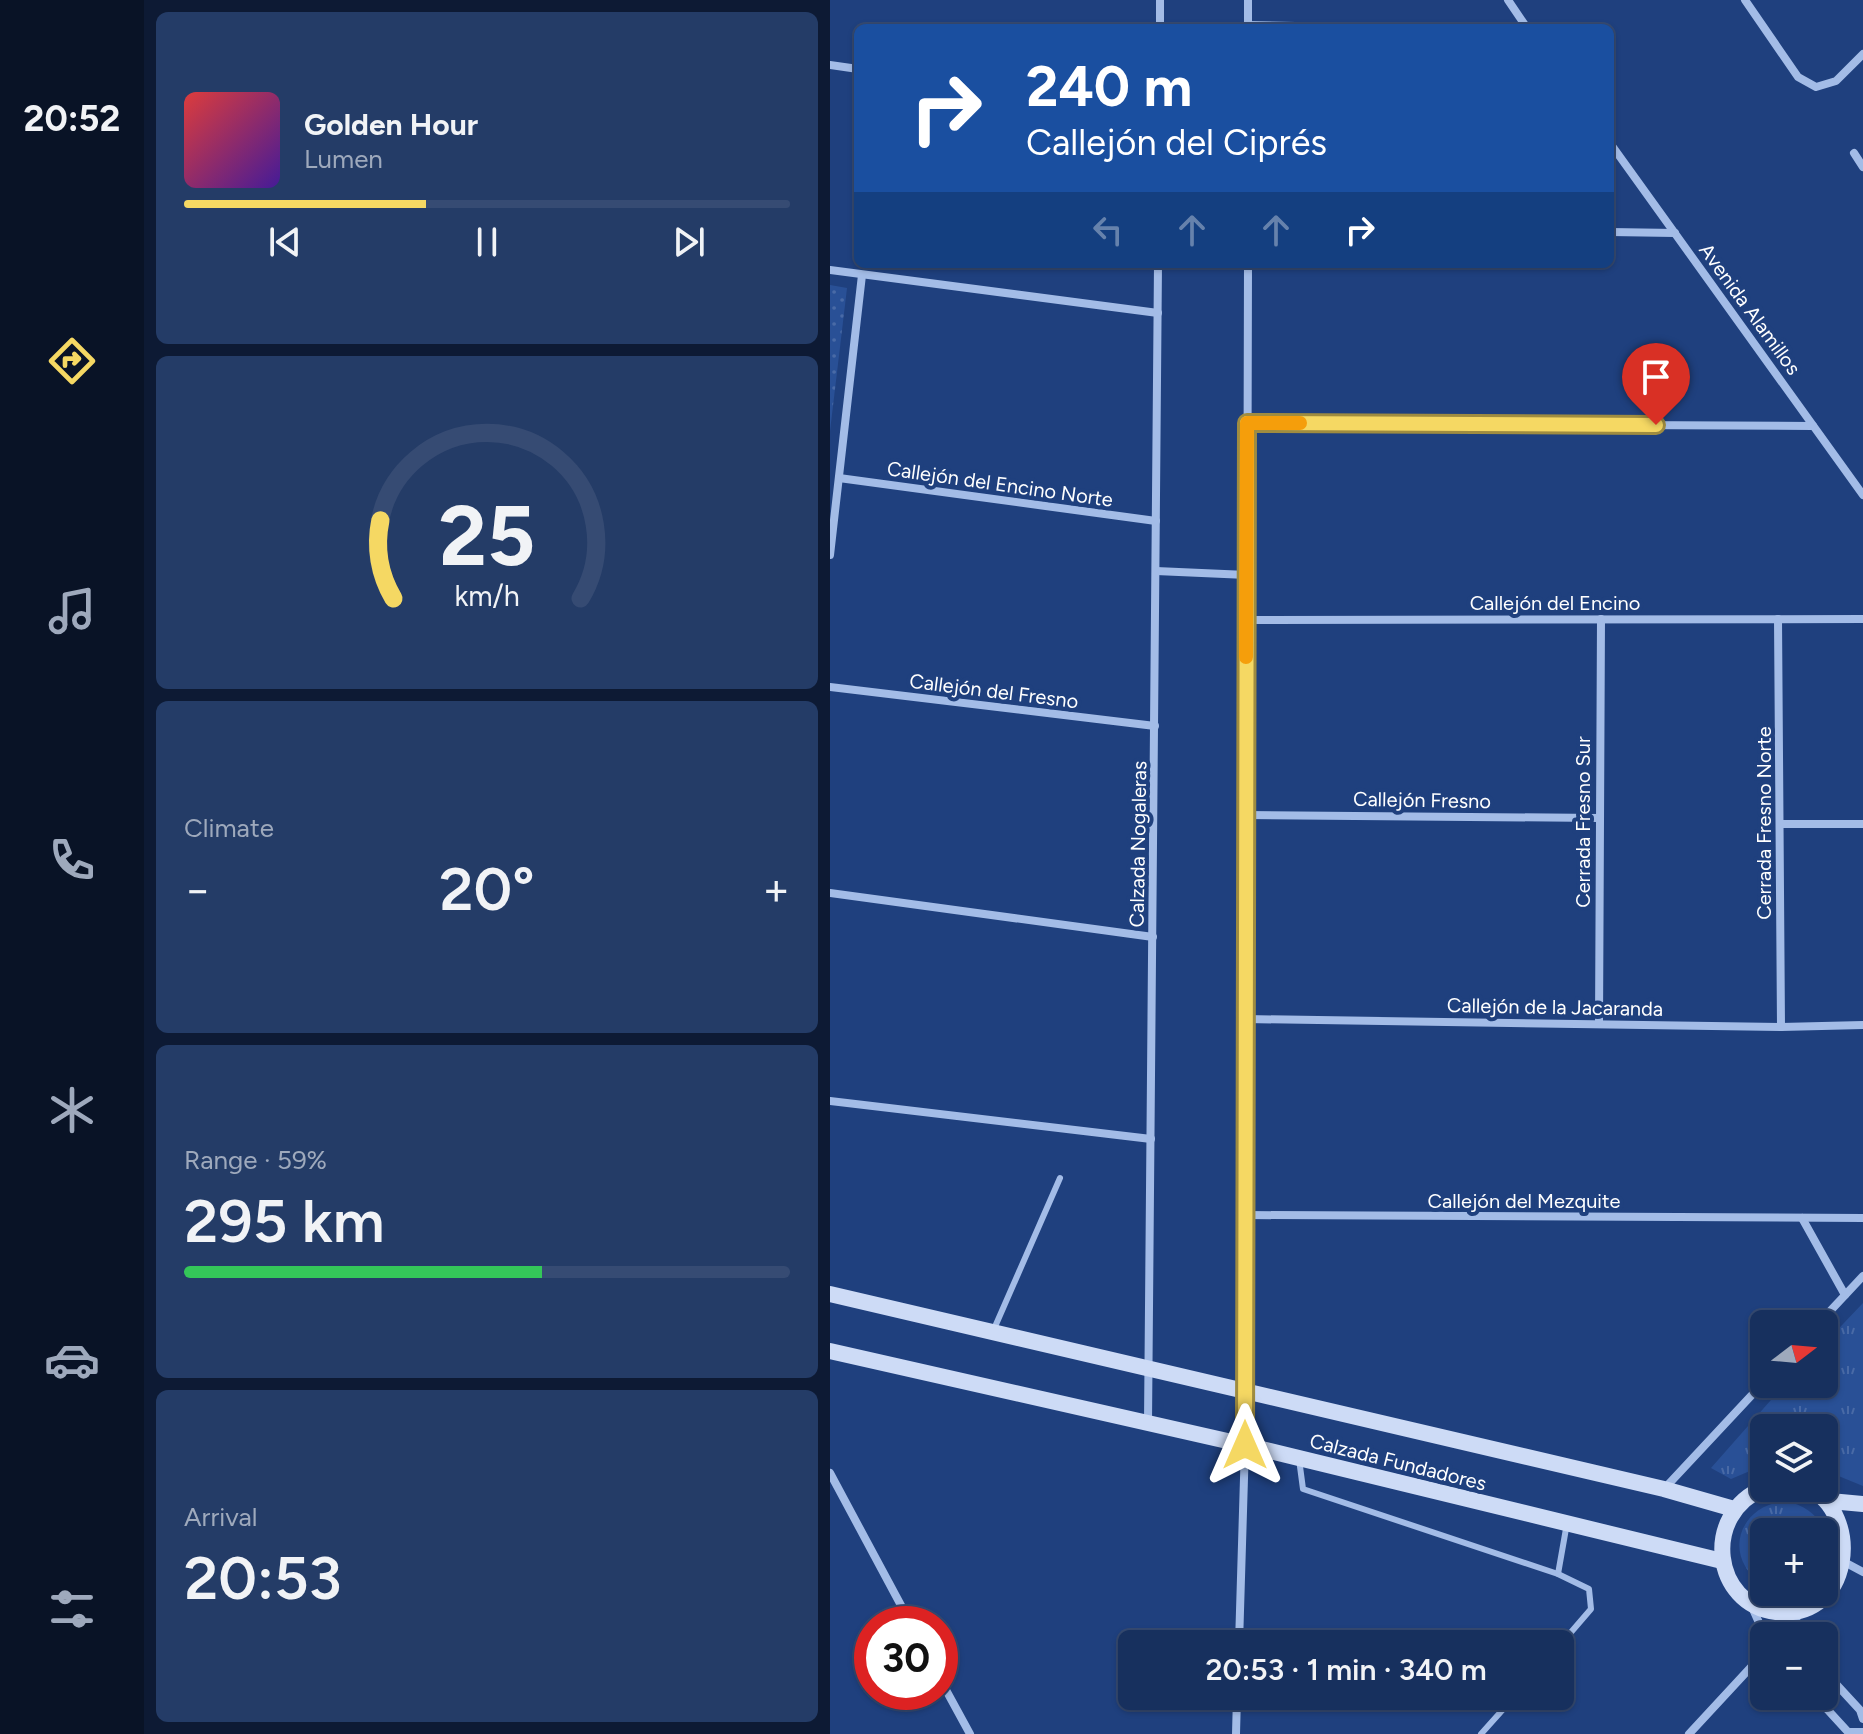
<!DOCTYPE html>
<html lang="en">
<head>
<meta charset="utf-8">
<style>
	body { margin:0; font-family:Figtree,sans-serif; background:#243c67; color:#f1f3f6; height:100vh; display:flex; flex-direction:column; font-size:30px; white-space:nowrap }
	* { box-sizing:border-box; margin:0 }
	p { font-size:26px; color:#9ea9bc }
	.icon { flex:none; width:44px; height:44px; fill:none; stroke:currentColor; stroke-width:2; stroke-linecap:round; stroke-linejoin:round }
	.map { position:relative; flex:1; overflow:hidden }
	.side { display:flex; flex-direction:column; gap:12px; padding:12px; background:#0d1a34; width:686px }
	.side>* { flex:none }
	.guide { position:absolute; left:24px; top:24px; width:760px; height:244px; border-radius:12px; box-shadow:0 2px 6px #0004,0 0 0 2px #364b73; background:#1a4fa0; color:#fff; overflow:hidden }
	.needle { width:52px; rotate:74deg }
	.controls { position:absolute; left:920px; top:1310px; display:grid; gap:16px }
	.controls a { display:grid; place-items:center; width:88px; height:88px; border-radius:12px; background:#17305e; box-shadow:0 2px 6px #0004,0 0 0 2px #364b73; font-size:40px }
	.speed { position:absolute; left:24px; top:1606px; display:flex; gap:16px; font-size:40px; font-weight:700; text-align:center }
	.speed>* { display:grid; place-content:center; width:104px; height:104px; border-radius:50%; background:#17305e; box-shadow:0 2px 6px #0004,0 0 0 2px #364b73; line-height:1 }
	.speed .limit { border:12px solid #d22; background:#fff; color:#111 }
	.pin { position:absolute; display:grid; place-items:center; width:68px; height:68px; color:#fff; margin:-82px -34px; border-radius:50% 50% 50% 0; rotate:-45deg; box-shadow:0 0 8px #0007 }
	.pin .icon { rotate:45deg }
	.me { position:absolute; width:88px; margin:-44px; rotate:0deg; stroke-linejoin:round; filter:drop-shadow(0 0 6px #0008) }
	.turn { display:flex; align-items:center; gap:28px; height:168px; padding:0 40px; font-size:36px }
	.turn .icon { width:104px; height:104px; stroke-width:2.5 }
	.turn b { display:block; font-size:56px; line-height:68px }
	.lanes { display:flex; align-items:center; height:76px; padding:0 40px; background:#0003; justify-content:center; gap:40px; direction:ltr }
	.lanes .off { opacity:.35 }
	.big { font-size:60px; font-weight:600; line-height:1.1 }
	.side .card { flex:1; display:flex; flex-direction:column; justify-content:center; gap:12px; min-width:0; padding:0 28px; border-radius:12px; background:#243c67 }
	.side .dial { align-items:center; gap:0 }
	.dial svg { height:208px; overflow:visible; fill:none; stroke:#364b73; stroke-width:7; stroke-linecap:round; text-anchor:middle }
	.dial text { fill:#f1f3f6; stroke:none }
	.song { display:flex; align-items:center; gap:24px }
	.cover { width:96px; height:96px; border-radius:12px; background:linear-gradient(135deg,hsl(0 70% 55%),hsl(260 70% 35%)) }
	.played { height:8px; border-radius:4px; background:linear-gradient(90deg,#f5d863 40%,#364b73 40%) }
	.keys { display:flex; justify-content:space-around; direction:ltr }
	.heat { display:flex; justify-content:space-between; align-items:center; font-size:44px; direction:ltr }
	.charge { height:12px; border-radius:6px; background:linear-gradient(90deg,#34c759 59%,#364b73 0) }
	.trip { position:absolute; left:288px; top:1630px; width:456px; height:80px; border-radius:12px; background:#17305e; box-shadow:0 2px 6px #0004,0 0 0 2px #364b73; font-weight:600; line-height:80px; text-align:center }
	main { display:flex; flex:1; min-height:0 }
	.tabs { display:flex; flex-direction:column; width:144px; justify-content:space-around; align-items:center; background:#091326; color:#9ea9bc }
	.tabs .icon { width:56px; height:56px }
	.tabs .on { color:#f5d863 }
	.tabs b { font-size:36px; color:#f1f3f6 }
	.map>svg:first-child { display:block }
	.grass { fill:url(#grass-tufts) }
	.park { fill:url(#park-dots) }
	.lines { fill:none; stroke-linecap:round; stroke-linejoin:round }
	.lane { stroke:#a3bce7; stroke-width:6 }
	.street { stroke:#a3bce7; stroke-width:8 }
	.secondary { stroke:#cddbf6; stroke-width:16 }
	.route-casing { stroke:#9f8c40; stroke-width:20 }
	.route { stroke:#f5d863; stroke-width:14 }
	.slow { stroke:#f59e0b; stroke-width:14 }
	.labels { text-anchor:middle; stroke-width:8; stroke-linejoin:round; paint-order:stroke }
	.street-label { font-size:20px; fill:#fff; stroke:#1f407e }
</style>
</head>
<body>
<main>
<nav class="tabs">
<b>20:52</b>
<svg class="icon on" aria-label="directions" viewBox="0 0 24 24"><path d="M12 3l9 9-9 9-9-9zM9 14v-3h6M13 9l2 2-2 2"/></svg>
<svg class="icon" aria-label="music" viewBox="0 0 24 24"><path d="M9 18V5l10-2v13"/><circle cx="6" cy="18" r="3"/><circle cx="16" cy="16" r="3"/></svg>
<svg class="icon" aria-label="phone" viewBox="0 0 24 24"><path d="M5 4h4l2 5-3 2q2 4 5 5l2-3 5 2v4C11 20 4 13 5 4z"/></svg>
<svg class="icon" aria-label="climate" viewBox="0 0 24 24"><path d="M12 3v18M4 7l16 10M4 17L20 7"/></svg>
<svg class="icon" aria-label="car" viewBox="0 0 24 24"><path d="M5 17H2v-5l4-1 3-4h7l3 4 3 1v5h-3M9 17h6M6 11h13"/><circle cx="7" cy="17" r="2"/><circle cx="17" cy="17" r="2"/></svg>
<svg class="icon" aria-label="filters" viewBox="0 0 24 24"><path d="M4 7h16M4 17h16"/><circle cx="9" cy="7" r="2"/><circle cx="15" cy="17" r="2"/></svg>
</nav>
<section class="side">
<div class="card">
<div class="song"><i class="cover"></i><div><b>Golden Hour</b><p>Lumen</p></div></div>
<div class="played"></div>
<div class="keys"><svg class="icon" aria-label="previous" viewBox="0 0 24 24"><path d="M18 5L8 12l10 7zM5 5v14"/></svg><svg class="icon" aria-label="pause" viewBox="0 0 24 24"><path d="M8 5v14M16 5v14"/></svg><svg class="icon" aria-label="next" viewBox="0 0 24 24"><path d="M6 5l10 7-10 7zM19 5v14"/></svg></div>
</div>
<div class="card dial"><svg viewBox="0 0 100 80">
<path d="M14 69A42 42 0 1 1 86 69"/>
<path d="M14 69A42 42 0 0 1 9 39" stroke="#f5d863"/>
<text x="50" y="56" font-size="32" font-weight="700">25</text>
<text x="50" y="72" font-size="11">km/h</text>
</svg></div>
<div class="card"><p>Climate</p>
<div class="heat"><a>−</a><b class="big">20°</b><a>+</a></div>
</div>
<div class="card"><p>Range · 59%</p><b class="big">295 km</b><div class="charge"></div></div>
<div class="card"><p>Arrival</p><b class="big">20:53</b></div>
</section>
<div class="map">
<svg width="1033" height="1734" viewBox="0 0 1033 1734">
	<defs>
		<pattern id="grass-tufts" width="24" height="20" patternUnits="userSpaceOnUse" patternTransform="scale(2)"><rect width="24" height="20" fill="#295096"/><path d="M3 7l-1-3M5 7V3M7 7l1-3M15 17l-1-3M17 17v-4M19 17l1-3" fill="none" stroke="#496aa6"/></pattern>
		<pattern id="park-dots" width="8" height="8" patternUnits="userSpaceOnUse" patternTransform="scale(2)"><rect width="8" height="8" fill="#295096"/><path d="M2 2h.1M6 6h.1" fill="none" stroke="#496aa6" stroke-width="1.8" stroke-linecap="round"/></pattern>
	</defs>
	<rect width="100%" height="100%" fill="#1f407e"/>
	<g class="grass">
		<polygon points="1033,1303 1033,1486 994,1470 994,1428 934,1428 934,1465 901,1479 881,1468 955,1384 994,1384 994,1344"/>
		<path d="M956,1501C986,1508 1005,1531 994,1562V1532H934V1585C891,1558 908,1505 956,1501Z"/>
	</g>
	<polygon class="park" points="0,285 17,288 0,431"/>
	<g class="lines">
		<g class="lane">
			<polyline points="164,1329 230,1178"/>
			<polyline points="469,1459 473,1489 728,1574 759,1589 761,1609 730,1645"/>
			<polyline points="728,1574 737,1523"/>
			<polyline points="651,1734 685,1696"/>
		</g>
		<g class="street">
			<polyline points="678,0 697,28"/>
			<polyline points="915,0 968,77 986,87 1006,81 1033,54"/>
			<polyline points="418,25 567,28"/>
			<polyline points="418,27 418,0"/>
			<polyline points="330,28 330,0"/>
			<polyline points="0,65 28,69"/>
			<polyline points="780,143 1033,495"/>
			<polyline points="1024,153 1033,167"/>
			<polyline points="780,232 845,233"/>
			<polyline points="0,270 328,313"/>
			<polyline points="417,423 983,426"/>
			<polyline points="9,478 326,521"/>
			<polyline points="0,555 32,275"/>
			<polyline points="326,571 417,575"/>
			<polyline points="948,619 951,1027"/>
			<polyline points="417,620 1033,619"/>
			<polyline points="0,687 325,726"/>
			<polyline points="415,815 769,818"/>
			<polyline points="950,824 1033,824"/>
			<polyline points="0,893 323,937"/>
			<polyline points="416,1019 951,1027 1033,1025"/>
			<polyline points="769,1024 771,619"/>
			<polyline points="0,1101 321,1139"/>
			<polyline points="416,1215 1033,1218"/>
			<polyline points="972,1218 1015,1295"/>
			<polyline points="988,1324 1033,1276"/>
			<polyline points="318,1423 328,264"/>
			<polyline points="0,1473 81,1624"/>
			<polyline points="834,1489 934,1382"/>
			<polyline points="1018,1564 1033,1572"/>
			<polyline points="922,1607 935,1636"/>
			<polyline points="949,1636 971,1613"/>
			<polyline points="409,1644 415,1445 418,264"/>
			<polyline points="994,1671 1030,1710 1033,1719"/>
			<polyline points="110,1679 140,1734"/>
			<polyline points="985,1696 1018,1732 1033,1732"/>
			<polyline points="406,1734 407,1696"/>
			<polyline points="859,1734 934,1653"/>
		</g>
		<g class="secondary">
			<polyline points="0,1294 834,1489 904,1509"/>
			<polyline points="0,1351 415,1445 892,1561"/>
			<path d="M934,1488C871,1514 883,1605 946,1612C1023,1621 1033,1513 978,1488"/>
			<polyline points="1000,1501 1033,1504"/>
		</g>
	</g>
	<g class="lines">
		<g class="route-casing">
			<polyline id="route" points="415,1445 417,423 826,425"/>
		</g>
		<use href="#route" class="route"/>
		<polyline class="slow" points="416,657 417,423 470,423"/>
	</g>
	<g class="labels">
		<g class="street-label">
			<text transform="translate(920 309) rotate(54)" y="7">Avenida Alamillos</text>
			<text transform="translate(170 484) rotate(8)" y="7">Callejón del Encino Norte</text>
			<text x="725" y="610">Callejón del Encino</text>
			<text transform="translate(164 691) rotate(7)" y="7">Callejón del Fresno</text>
			<text transform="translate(592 800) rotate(1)" y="7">Callejón Fresno</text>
			<text transform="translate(753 822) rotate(-90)" y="7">Cerrada Fresno Sur</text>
			<text transform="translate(934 823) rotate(-90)" y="7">Cerrada Fresno Norte</text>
			<text transform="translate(308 844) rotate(-89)" y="7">Calzada Nogaleras</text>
			<text transform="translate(725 1007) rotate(1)" y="7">Callejón de la Jacaranda</text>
			<text x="694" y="1208">Callejón del Mezquite</text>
			<text transform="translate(568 1462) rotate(14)" y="7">Calzada Fundadores</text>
		</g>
	</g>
</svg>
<div class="controls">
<a><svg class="needle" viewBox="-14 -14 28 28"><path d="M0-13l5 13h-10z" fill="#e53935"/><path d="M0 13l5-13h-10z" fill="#9ea9bc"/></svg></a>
<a><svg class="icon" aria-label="layers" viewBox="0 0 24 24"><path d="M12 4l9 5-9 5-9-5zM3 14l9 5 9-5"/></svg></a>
<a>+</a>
<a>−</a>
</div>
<div class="speed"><div class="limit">30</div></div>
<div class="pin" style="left:826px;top:425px;background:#d93025"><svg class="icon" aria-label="arrive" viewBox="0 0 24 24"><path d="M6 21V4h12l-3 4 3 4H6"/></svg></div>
<svg class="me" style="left:415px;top:1445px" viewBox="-20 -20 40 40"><path d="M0-17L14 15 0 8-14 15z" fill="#f5d863" stroke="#fff" stroke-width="4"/></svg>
<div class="trip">20:53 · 1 min · 340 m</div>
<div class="guide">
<div class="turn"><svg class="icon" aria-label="right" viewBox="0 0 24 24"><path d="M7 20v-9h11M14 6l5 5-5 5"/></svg><div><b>240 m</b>Callejón del Ciprés</div></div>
<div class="lanes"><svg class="icon off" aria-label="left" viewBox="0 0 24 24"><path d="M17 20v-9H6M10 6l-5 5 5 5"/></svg><svg class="icon off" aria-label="ahead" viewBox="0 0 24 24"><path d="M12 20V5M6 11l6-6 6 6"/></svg><svg class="icon off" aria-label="ahead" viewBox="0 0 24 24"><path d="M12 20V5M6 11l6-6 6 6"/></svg><svg class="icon" aria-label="right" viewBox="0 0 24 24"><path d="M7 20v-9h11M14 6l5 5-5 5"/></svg></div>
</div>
</div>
</main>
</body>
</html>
